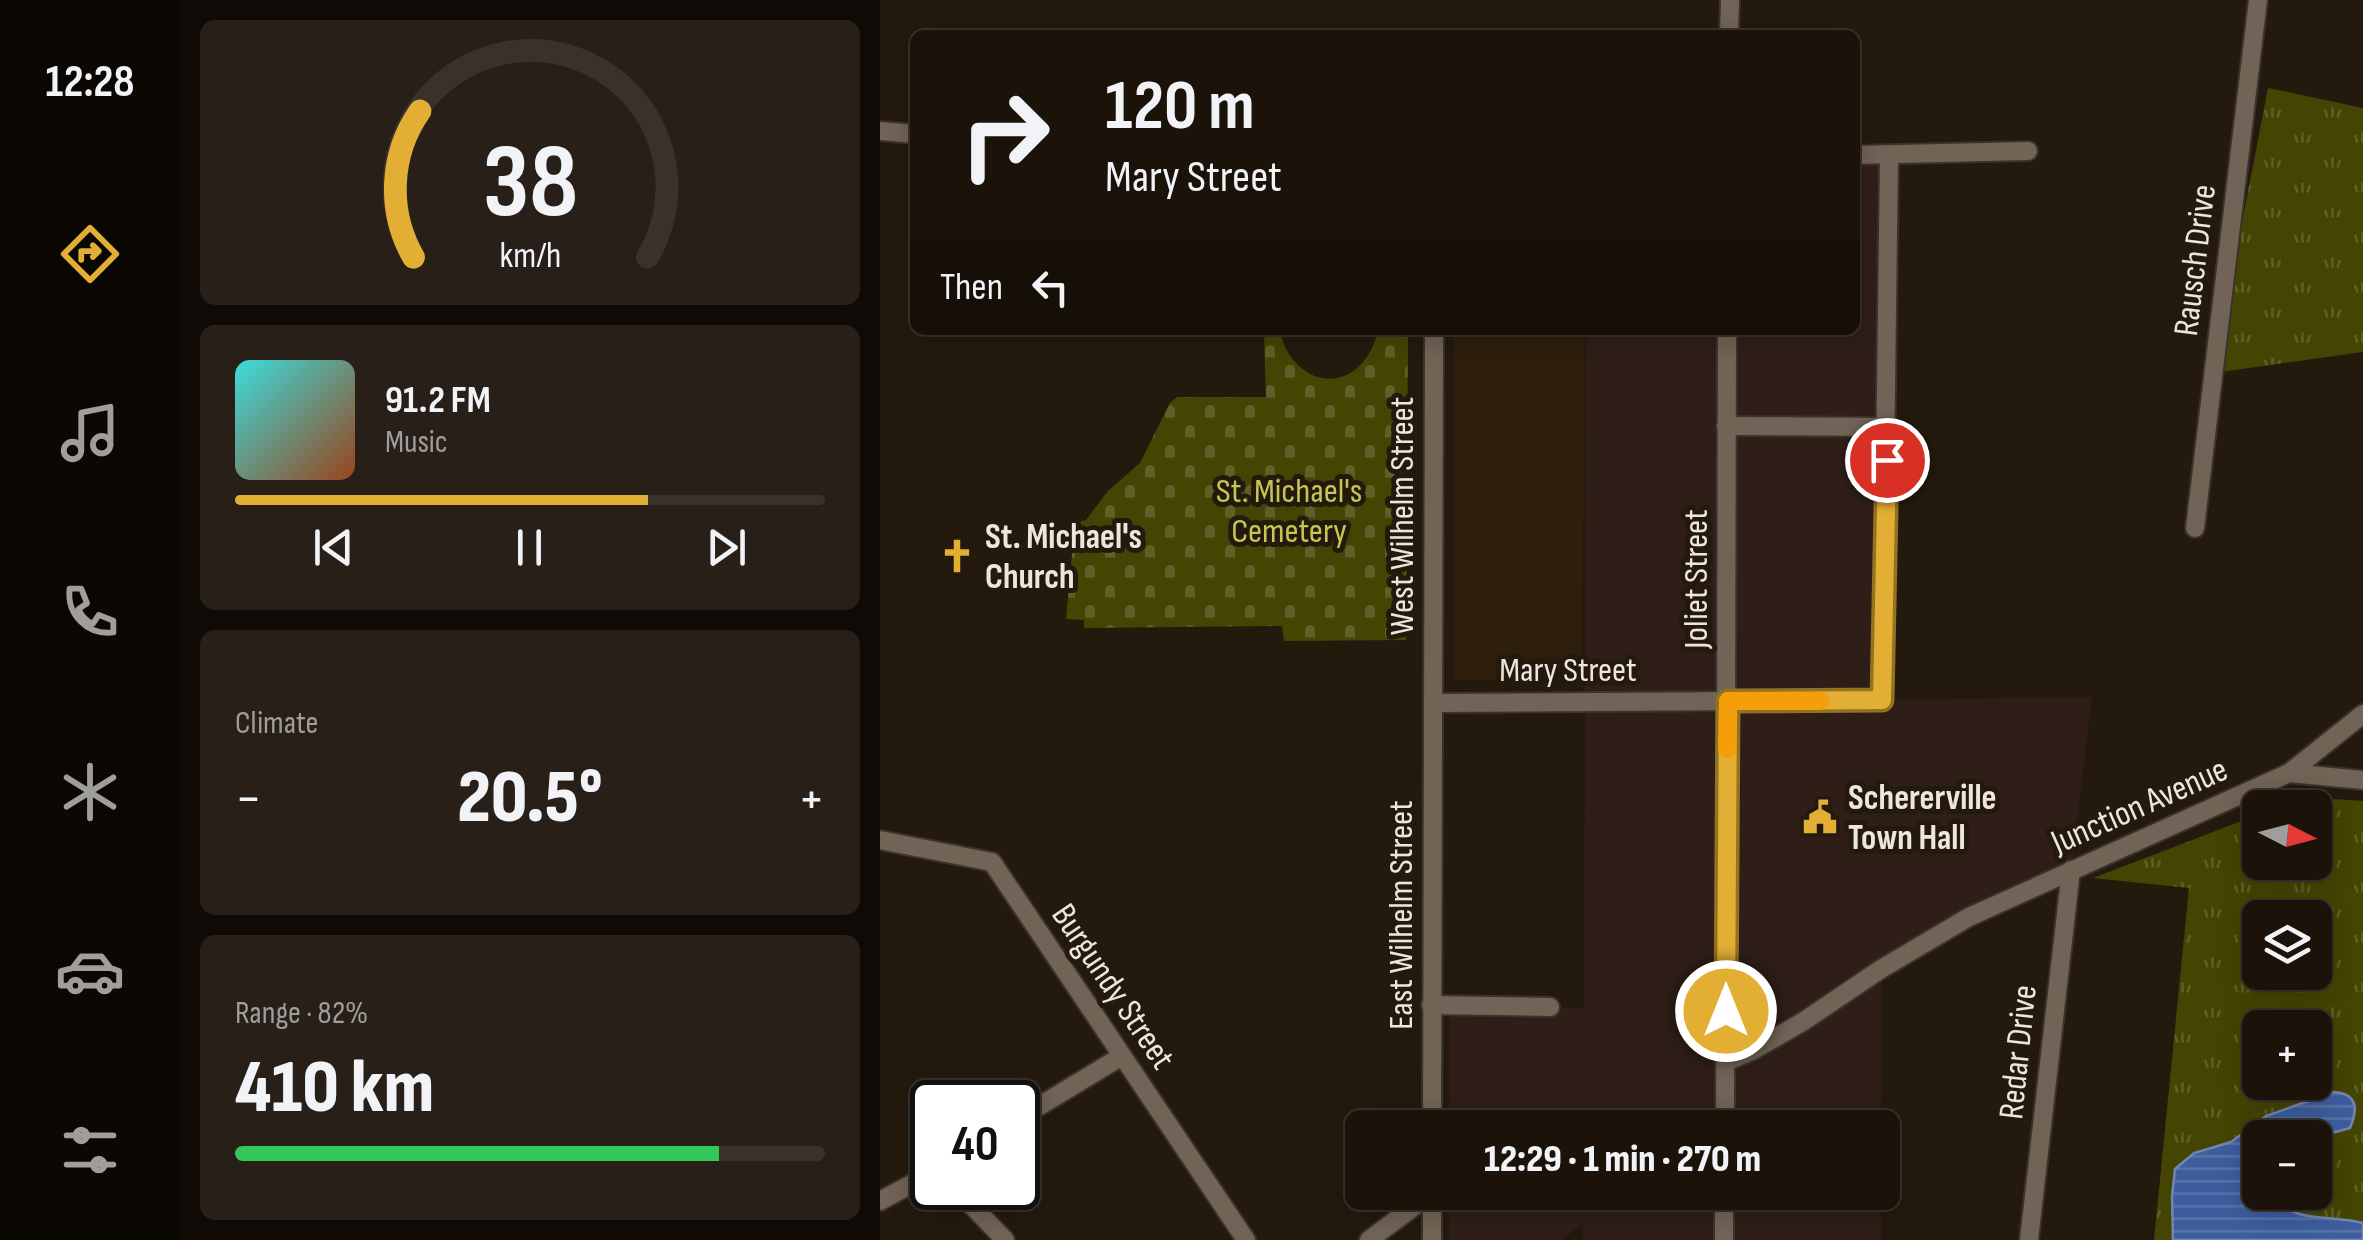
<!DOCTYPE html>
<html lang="en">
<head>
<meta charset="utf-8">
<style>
	body { margin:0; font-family:"Sofia Sans Condensed",sans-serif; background:#282018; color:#f1f3f6; height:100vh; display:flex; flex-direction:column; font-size:38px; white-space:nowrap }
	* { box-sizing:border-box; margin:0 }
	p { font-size:32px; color:#a09e9c }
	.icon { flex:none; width:55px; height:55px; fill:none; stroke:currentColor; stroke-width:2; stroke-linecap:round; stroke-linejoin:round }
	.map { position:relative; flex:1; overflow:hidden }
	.details { display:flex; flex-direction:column; gap:20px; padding:20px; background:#0f0a06; width:700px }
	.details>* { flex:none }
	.top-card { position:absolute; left:30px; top:30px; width:950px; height:305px; border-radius:15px; box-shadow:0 5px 25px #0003,0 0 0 2px #39322b; background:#1b130a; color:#f1f3f6; overflow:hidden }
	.needle { width:65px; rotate:96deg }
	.controls { position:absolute; left:1362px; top:790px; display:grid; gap:20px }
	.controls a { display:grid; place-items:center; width:90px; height:90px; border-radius:15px; background:#1b130a; box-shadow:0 5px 25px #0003,0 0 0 2px #39322b; font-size:50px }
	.speed { position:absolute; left:30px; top:1080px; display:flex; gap:20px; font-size:50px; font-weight:700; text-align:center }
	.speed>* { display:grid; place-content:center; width:130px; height:130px; border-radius:50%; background:#1b130a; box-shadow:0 5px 25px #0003,0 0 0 2px #39322b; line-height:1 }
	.speed .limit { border:5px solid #111; border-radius:15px; background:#fff; color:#111 }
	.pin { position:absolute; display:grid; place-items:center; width:85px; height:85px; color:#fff; margin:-42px; border:5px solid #fff; border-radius:50%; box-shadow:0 2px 10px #0007 }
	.me { position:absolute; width:110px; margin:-55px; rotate:0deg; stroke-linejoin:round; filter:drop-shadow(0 0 8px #0008) }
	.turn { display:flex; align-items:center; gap:35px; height:210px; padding:0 30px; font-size:45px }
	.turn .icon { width:130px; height:130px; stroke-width:2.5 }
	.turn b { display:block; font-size:70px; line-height:85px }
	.then { display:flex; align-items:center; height:95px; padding:0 30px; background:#0003; gap:20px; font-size:38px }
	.big { font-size:75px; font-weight:800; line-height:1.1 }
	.details .tile { flex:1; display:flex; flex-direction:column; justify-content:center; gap:15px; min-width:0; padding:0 35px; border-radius:15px; background:#282018 }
	.details .dial { align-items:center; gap:0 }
	.dial svg { height:260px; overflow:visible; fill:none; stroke:#39322b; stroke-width:7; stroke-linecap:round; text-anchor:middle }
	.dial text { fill:#f1f3f6; stroke:none }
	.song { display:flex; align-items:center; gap:30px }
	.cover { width:120px; height:120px; border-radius:15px; background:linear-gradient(135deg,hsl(180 70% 55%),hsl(20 70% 35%)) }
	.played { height:10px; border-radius:5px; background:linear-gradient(90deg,#e2af34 70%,#39322b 70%) }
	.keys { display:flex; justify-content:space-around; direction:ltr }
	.heat { display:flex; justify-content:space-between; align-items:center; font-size:55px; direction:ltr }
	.charge { height:15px; border-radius:8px; background:linear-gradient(90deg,#34c759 82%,#39322b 0) }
	.trip { position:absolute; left:465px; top:1110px; width:555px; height:100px; border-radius:15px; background:#1b130a; box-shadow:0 5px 25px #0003,0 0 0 2px #39322b; font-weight:800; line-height:100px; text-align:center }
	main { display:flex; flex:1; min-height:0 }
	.dock { display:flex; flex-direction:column; width:180px; justify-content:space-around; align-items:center; background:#0b0804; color:#a09e9c }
	.dock .icon { width:70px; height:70px }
	.dock .current { color:#e2af34 }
	.dock b { font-size:45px; color:#f1f3f6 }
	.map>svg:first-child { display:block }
	.commercial { fill:#2f1e18 }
	.built { fill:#2e1f0d }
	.grass { fill:url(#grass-tufts); fill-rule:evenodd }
	.cemetery { fill:url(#cemetery-stones) }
	.water { fill:url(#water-rules); stroke:#7286b0; stroke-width:2.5 }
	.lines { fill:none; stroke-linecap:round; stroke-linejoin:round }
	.minor-casing { stroke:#3a322c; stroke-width:22 }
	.minor { stroke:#716355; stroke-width:18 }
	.route-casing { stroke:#937222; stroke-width:25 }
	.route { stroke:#e2af34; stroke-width:18 }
	.slow { stroke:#f59e0b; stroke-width:18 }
	.labels { text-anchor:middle; stroke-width:10; stroke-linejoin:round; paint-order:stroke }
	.street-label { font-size:35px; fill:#eee6de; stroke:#24190d }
	.park-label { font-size:35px; fill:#c4c752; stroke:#24190d }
	.poi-label { font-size:35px; font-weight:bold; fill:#eee6de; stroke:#24190d; text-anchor:start }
</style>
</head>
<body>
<main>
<nav class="dock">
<b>12:28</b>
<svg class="icon current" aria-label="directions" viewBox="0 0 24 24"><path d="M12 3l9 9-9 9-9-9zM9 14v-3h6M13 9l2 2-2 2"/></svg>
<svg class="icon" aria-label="music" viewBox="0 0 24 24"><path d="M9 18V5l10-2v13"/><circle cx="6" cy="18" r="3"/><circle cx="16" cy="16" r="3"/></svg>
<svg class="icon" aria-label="phone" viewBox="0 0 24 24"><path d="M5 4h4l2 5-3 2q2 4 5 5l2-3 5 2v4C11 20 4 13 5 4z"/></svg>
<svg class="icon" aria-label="climate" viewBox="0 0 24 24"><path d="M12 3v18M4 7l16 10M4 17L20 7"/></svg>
<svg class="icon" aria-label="car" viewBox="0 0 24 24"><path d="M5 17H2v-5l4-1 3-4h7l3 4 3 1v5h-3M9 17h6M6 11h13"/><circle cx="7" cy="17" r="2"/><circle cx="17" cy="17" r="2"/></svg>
<svg class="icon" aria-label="filters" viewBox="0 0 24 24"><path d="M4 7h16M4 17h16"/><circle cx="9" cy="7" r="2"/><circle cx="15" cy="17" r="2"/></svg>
</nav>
<section class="details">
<div class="tile dial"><svg viewBox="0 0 100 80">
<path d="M14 69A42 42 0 1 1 86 69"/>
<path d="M14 69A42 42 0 0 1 16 24" stroke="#e2af34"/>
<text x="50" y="56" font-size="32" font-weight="700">38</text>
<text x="50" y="72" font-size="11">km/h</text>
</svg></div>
<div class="tile">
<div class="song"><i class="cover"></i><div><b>91.2 FM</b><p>Music</p></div></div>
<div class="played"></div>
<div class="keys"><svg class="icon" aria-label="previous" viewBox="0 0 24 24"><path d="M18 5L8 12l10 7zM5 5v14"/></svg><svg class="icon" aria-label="pause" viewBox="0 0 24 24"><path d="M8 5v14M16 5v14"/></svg><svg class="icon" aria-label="next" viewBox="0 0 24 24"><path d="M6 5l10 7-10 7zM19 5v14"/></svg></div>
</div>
<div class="tile"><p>Climate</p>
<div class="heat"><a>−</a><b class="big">20.5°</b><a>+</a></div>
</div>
<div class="tile"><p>Range · 82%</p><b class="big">410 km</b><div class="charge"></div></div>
</section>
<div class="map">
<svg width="1483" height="1240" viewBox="0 0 1483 1240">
	<defs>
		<pattern id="grass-tufts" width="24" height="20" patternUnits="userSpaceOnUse" patternTransform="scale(2.5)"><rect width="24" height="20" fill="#444503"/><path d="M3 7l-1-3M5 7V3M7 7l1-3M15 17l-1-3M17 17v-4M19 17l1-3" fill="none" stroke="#5f6027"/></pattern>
		<pattern id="cemetery-stones" width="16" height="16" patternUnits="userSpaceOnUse" patternTransform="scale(2.5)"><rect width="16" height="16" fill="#444503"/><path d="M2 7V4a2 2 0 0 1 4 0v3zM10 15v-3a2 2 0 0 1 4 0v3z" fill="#5f6027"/></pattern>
		<pattern id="water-rules" width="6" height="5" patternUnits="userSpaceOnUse" patternTransform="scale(2.5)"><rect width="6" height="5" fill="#3d5d9d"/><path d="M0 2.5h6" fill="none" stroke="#5974aa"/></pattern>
	</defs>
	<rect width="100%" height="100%" fill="#24190d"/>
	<g class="commercial">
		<polygon points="975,155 1009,155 1003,700 1212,697 1191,870 1001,969 1001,1127 569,1128 570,1005 704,1008 706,330 975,330"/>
		<polygon points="569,1193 1001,1193 1001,1240 703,1240 703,1223 682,1240 569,1240"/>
	</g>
	<polygon class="built" points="574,330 705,330 702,681 575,680"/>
	<g class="grass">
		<polygon points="1388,88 1483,108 1483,352 1333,373"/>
		<path d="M1424,797L1483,801V1240H1274L1309,888L1213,878L1380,814V862H1435V808L1396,807ZM1380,918H1435V972H1380ZM1380,1028H1435V1082H1380ZM1380,1138H1435V1192H1380Z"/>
	</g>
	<path class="cemetery" d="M400,334C418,392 479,395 497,335L528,337L526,640L404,641L402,626L204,628V620L186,619L195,523L206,520L228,491L260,463L290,403L297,397H386L384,335Z"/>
	<path class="water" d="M1454,1092C1478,1094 1478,1109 1470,1128L1435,1138H1380V1192L1392,1193C1408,1225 1453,1214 1483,1223V1240H1293L1292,1196L1295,1169L1314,1153L1351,1142L1386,1116Z"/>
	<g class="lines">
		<g class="minor-casing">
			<g id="minor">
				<polyline points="849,35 850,0"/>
				<polyline points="0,131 35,134"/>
				<polyline points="975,155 1148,151"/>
				<polyline points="846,426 1008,427"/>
				<polyline points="1315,528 1378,0"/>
				<polyline points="553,703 1002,700 1009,155"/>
				<polyline points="1409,773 1483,780"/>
				<polyline points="0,840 112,862 366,1240"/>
				<polyline points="551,1005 670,1007"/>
				<polyline points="845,1062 872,1051 924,1021 1001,969 1089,917 1409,773 1483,714"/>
				<polyline points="138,1119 242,1056"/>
				<polyline points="552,1128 554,330"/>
				<polyline points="845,1128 847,330"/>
				<polyline points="75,1188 125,1240"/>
				<polyline points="552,1192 552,1240"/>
				<polyline points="0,1201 52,1173"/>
				<polyline points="489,1240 552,1193"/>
				<polyline points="844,1240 844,1192"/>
				<polyline points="1149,1240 1191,870"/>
			</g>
		</g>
		<use href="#minor" class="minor"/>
	</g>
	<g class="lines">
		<g class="route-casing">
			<polyline id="route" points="846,1011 848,701 1002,700 1007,460"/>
		</g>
		<use href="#route" class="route"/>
		<polyline class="slow" points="847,749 848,701 940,701"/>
	</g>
	<defs>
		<g id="church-bare" transform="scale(2.7)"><path d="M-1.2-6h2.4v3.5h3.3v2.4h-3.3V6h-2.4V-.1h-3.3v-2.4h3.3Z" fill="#e2af34" stroke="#24190d" stroke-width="2.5" paint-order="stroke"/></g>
		<g id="civic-bare" transform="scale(2.7)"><path d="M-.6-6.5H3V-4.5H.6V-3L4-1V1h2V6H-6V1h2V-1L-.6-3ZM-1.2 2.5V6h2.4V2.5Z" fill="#e2af34" stroke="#24190d" stroke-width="2.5" paint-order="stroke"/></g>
	</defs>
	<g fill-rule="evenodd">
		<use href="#church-bare" x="77" y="556"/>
		<use href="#civic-bare" x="940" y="817"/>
	</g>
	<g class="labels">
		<g class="street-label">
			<text transform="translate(1314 260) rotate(-83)" y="12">Rausch Drive</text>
			<text transform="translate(521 516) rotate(-90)" y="12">West Wilhelm Street</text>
			<text transform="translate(815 579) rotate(-90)" y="12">Joliet Street</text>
			<text x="688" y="681">Mary Street</text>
			<text transform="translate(1259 805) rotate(-24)" y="12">Junction Avenue</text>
			<text transform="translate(520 915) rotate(-90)" y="12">East Wilhelm Street</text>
			<text transform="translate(234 986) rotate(56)" y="12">Burgundy Street</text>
			<text transform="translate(1137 1052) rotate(-84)" y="12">Redar Drive</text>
		</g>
		<g class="park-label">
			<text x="409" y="502">St. Michael's<tspan x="409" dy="40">Cemetery</tspan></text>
		</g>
		<g class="poi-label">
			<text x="105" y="548">St. Michael's<tspan x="105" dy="40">Church</tspan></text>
			<text x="968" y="809">Schererville<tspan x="968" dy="40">Town Hall</tspan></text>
		</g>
	</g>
</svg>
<div class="controls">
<a><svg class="needle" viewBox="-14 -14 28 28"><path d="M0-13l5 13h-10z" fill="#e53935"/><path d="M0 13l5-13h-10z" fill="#a09e9c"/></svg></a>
<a><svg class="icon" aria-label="layers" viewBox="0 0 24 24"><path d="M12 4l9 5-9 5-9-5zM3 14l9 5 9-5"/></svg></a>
<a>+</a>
<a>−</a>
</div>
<div class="speed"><div class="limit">40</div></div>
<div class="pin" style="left:1007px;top:460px;background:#d93025"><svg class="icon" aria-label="arrive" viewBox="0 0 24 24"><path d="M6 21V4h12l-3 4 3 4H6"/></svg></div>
<svg class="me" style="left:846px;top:1011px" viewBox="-20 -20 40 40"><circle r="17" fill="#e2af34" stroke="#fff" stroke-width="3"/><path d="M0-11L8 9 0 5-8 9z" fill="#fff"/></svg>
<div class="trip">12:29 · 1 min · 270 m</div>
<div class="top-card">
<div class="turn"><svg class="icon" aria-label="right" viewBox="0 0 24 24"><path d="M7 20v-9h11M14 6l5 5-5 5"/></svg><div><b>120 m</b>Mary Street</div></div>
<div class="then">Then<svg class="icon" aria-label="left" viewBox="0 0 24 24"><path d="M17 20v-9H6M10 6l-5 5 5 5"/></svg></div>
</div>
</div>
</main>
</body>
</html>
